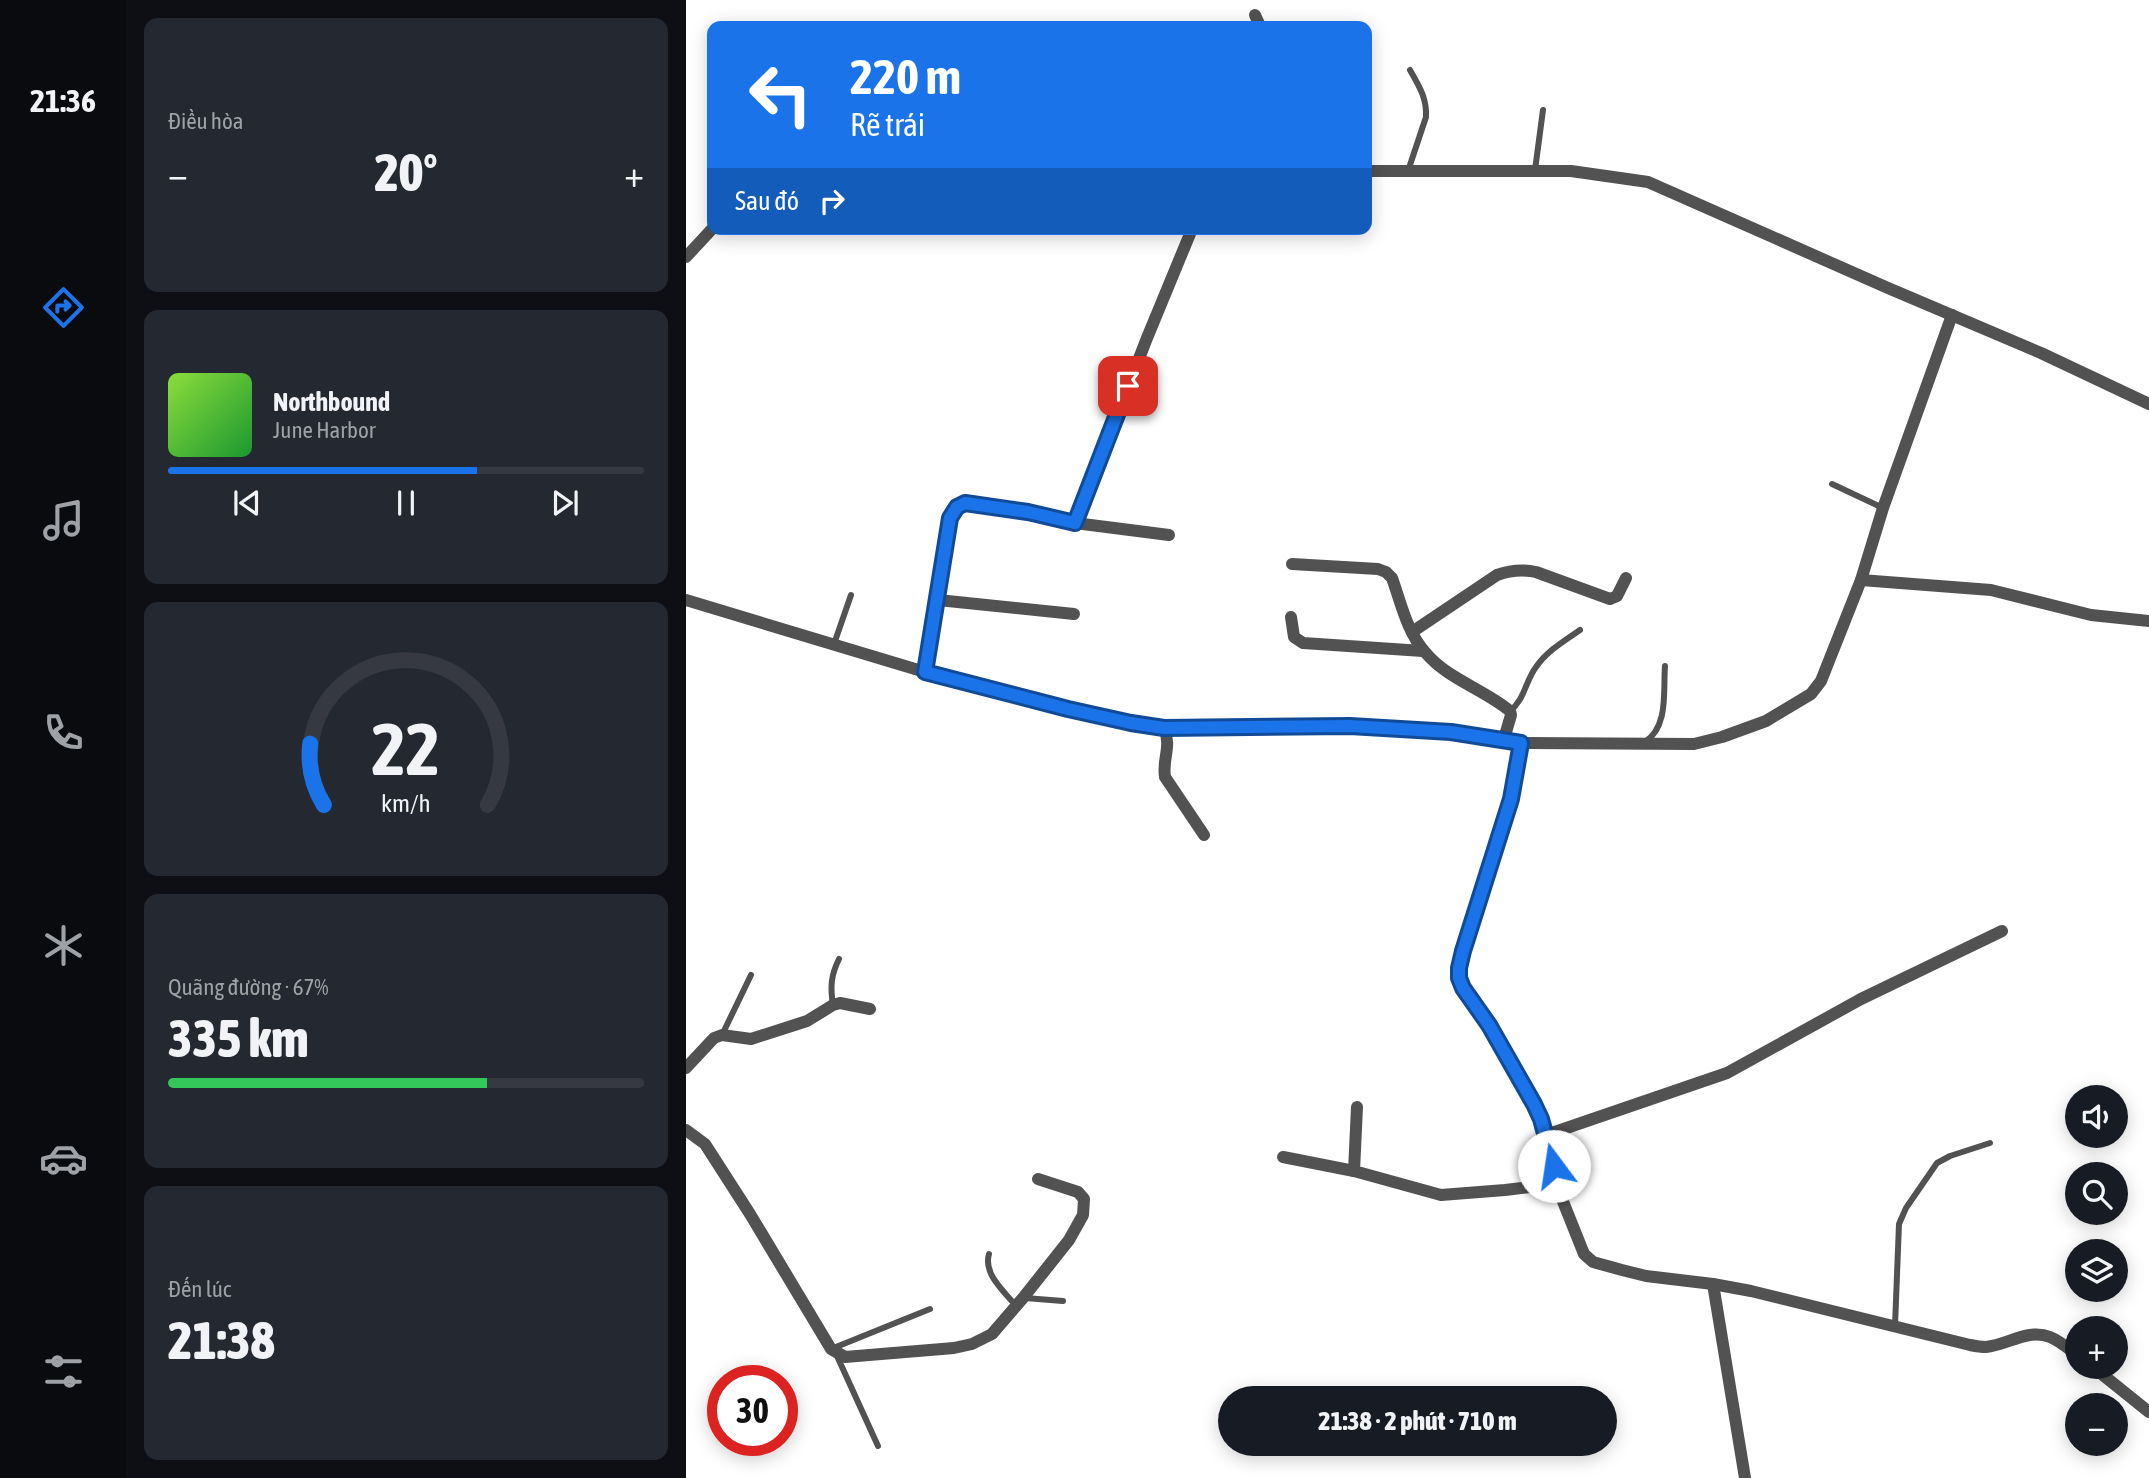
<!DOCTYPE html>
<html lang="vi">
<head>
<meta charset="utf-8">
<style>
	body { margin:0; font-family:"Asap Condensed",sans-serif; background:#242831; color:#f1f3f6; height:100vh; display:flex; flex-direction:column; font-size:26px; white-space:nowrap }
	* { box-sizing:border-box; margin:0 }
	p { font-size:23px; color:#9ea1a6 }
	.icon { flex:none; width:38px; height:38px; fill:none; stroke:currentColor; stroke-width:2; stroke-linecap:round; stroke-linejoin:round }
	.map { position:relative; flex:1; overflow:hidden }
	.sheet { display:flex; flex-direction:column; gap:18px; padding:18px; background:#0d0f14; width:560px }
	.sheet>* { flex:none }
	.guide { position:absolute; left:21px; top:21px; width:665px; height:214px; border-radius:14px; box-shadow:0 4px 18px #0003; background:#1a73e8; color:#fff; overflow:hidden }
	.controls { position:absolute; left:1379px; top:1085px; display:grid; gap:14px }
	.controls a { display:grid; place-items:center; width:63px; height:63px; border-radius:50%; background:#171b24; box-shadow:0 4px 18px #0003; font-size:35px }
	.speed { position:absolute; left:21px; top:1365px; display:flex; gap:14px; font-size:35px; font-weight:700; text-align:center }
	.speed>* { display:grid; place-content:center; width:91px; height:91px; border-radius:50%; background:#171b24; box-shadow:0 4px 18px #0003; line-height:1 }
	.speed .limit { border:10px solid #d22; background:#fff; color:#111 }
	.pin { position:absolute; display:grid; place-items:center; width:60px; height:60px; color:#fff; margin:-30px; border-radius:14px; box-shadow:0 4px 10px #0006 }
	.me { position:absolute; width:77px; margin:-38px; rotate:346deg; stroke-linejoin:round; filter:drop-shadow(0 0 5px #0008) }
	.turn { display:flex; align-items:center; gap:24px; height:147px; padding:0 28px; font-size:32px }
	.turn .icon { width:91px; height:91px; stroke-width:2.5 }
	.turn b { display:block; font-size:49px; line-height:60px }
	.then { display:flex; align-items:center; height:66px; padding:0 28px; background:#0003; gap:14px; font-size:26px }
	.big { font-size:52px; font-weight:800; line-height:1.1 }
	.sheet .card { flex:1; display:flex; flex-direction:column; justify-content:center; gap:10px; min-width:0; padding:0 24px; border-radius:14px; background:#242831 }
	.sheet .dial { align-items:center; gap:0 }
	.dial svg { height:182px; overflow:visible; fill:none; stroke:#363941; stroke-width:7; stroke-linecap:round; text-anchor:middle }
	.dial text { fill:#f1f3f6; stroke:none }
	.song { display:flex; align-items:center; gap:21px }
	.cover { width:84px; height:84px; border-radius:10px; background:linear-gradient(135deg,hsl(90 70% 55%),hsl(130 70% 35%)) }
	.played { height:7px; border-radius:4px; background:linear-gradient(90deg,#1a73e8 65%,#363941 65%) }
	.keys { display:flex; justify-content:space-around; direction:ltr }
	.heat { display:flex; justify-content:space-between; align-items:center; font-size:38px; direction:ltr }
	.charge { height:10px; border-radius:5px; background:linear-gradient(90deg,#34c759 67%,#363941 0) }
	.trip { position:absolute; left:532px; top:1386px; width:399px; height:70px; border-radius:35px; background:#171b24; box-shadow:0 4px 18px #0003; font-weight:800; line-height:70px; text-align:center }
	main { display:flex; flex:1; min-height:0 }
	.menu { display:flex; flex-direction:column; width:126px; justify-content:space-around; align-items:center; background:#090b0e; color:#9ea1a6 }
	.menu .icon { width:49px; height:49px }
	.menu .selected { color:#1a73e8 }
	.menu b { font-size:32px; color:#f1f3f6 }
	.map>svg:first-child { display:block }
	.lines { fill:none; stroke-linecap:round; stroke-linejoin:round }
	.lane { stroke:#525252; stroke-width:6 }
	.street { stroke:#525252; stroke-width:12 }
	.route-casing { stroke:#114b97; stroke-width:18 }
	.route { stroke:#1a73e8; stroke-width:12 }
</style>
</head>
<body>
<main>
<nav class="menu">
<b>21:36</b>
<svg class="icon selected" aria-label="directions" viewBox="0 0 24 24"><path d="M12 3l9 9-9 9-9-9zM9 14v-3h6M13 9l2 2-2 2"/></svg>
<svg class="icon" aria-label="music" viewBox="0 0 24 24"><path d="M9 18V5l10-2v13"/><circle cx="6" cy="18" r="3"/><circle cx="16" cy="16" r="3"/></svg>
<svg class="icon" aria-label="phone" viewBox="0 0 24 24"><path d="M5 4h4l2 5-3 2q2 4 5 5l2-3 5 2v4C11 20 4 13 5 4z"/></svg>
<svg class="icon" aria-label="climate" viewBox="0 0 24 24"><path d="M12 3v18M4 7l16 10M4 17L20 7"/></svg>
<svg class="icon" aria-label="car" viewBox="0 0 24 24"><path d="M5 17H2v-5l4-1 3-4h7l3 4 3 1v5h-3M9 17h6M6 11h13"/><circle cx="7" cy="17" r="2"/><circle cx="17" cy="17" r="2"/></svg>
<svg class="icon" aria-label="filters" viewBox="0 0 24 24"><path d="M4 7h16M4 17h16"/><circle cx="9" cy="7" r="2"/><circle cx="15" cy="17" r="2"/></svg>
</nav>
<section class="sheet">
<div class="card"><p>Điều hòa</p>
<div class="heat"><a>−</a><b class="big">20°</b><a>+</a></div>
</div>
<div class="card">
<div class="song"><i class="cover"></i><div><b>Northbound</b><p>June Harbor</p></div></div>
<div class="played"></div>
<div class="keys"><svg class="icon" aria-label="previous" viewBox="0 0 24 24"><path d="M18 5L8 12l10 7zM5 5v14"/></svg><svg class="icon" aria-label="pause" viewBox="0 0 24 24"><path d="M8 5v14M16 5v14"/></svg><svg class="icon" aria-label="next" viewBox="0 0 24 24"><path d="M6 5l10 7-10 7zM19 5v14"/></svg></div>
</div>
<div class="card dial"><svg viewBox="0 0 100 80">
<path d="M14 69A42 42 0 1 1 86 69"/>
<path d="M14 69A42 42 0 0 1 8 42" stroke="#1a73e8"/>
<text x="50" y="56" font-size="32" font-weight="700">22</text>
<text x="50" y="72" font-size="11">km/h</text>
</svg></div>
<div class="card"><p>Quãng đường · 67%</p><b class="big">335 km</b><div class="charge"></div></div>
<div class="card"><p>Đến lúc</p><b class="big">21:38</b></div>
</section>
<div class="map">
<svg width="1463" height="1478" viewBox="0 0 1463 1478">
	<rect width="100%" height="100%" fill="#fff"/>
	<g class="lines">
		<g class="lane">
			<polyline points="849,170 857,110"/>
			<path d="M722,171L740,117C741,98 733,86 724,70"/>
			<polyline points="1146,484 1197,508"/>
			<polyline points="148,644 165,595"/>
			<path d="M824,711C839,699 839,682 850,667C861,651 878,641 894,630"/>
			<path d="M959,742C983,726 977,691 979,666"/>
			<path d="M147,1005C144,987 145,975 153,959"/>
			<polyline points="36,1035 65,975"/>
			<path d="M303,1254C297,1274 318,1291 330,1306"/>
			<polyline points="339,1298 377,1301"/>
			<polyline points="1209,1326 1213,1224 1220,1208 1251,1163 1264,1156 1304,1143"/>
			<polyline points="145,1349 244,1309"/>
			<polyline points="151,1356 192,1446"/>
		</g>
		<g class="street">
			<polyline points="569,15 574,26"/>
			<polyline points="681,171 885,171 962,182 1202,288 1355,353 1463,404"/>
			<polyline points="0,257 26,229"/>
			<polyline points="389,523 483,535"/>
			<path d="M606,564L692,569L700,572L706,578C715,603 721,632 739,652C761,679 798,689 824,711L825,715L818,739"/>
			<polyline points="1175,580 1305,590 1405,615 1463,621"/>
			<polyline points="0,600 239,672 382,709 445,723 478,728 664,726 765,732 835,743 1008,744 1036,737 1080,721 1125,694 1135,681 1175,580 1197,508 1266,315"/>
			<polyline points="252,600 388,614"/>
			<polyline points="605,617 608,637 617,643 737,651"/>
			<path d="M726,632L811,575C825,570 836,569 850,572L924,599L931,596L940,578"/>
			<polyline points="239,672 264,518 271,507 279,503 342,512 389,523 461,338 506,229"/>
			<path d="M478,728C486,747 476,759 479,777L518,835"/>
			<path d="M835,743L825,799L777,951L773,968V978L777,988L803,1025L855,1119L870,1184L898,1254L907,1262L936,1270L960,1276L1027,1284L1065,1291L1284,1345C1289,1346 1295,1347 1300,1347C1322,1345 1342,1328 1364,1337C1374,1341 1383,1349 1391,1355"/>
			<polyline points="0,1068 28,1038 36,1035 65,1039 121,1021 147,1005 154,1003 184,1009"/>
			<polyline points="671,1107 668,1171 755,1195 819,1190 870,1184"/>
			<polyline points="0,1130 19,1144 64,1214 145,1349 159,1357 268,1348 286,1344 306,1334 337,1298 383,1240 397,1215 398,1199 392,1192 352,1179"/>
			<polyline points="860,1135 1041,1073 1175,999 1316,931"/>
			<polyline points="597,1157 668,1171"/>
			<polyline points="1027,1284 1059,1478"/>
			<polyline points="1407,1367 1463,1412"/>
		</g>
	</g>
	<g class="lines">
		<g class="route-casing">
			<polyline id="route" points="442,386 389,523 342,512 279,503 271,507 264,518 239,672 382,709 445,723 478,728 664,726 765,732 835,743 825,799 777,951 773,968 773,978 777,988 803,1025 848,1104 855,1119 868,1166"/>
		</g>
		<use href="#route" class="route"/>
	</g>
</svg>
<div class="controls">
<a><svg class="icon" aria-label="sound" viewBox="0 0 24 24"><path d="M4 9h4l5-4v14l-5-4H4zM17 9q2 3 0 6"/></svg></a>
<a><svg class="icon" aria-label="search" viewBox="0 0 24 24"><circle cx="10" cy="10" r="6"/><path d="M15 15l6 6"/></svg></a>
<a><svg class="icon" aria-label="layers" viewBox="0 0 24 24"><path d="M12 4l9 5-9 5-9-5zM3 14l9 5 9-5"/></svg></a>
<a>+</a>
<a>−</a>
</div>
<div class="speed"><div class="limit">30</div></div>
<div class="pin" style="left:442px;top:386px;background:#d93025"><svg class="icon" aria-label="arrive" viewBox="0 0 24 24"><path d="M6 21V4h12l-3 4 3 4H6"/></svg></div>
<svg class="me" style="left:868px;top:1166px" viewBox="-20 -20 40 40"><circle r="19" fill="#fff"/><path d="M0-13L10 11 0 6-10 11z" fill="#1a73e8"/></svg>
<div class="trip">21:38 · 2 phút · 710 m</div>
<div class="guide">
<div class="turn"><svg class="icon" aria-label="left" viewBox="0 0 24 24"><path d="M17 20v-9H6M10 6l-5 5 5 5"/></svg><div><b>220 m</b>Rẽ trái</div></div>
<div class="then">Sau đó<svg class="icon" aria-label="right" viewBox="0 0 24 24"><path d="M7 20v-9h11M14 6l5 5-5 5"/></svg></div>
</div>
</div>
</main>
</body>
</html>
